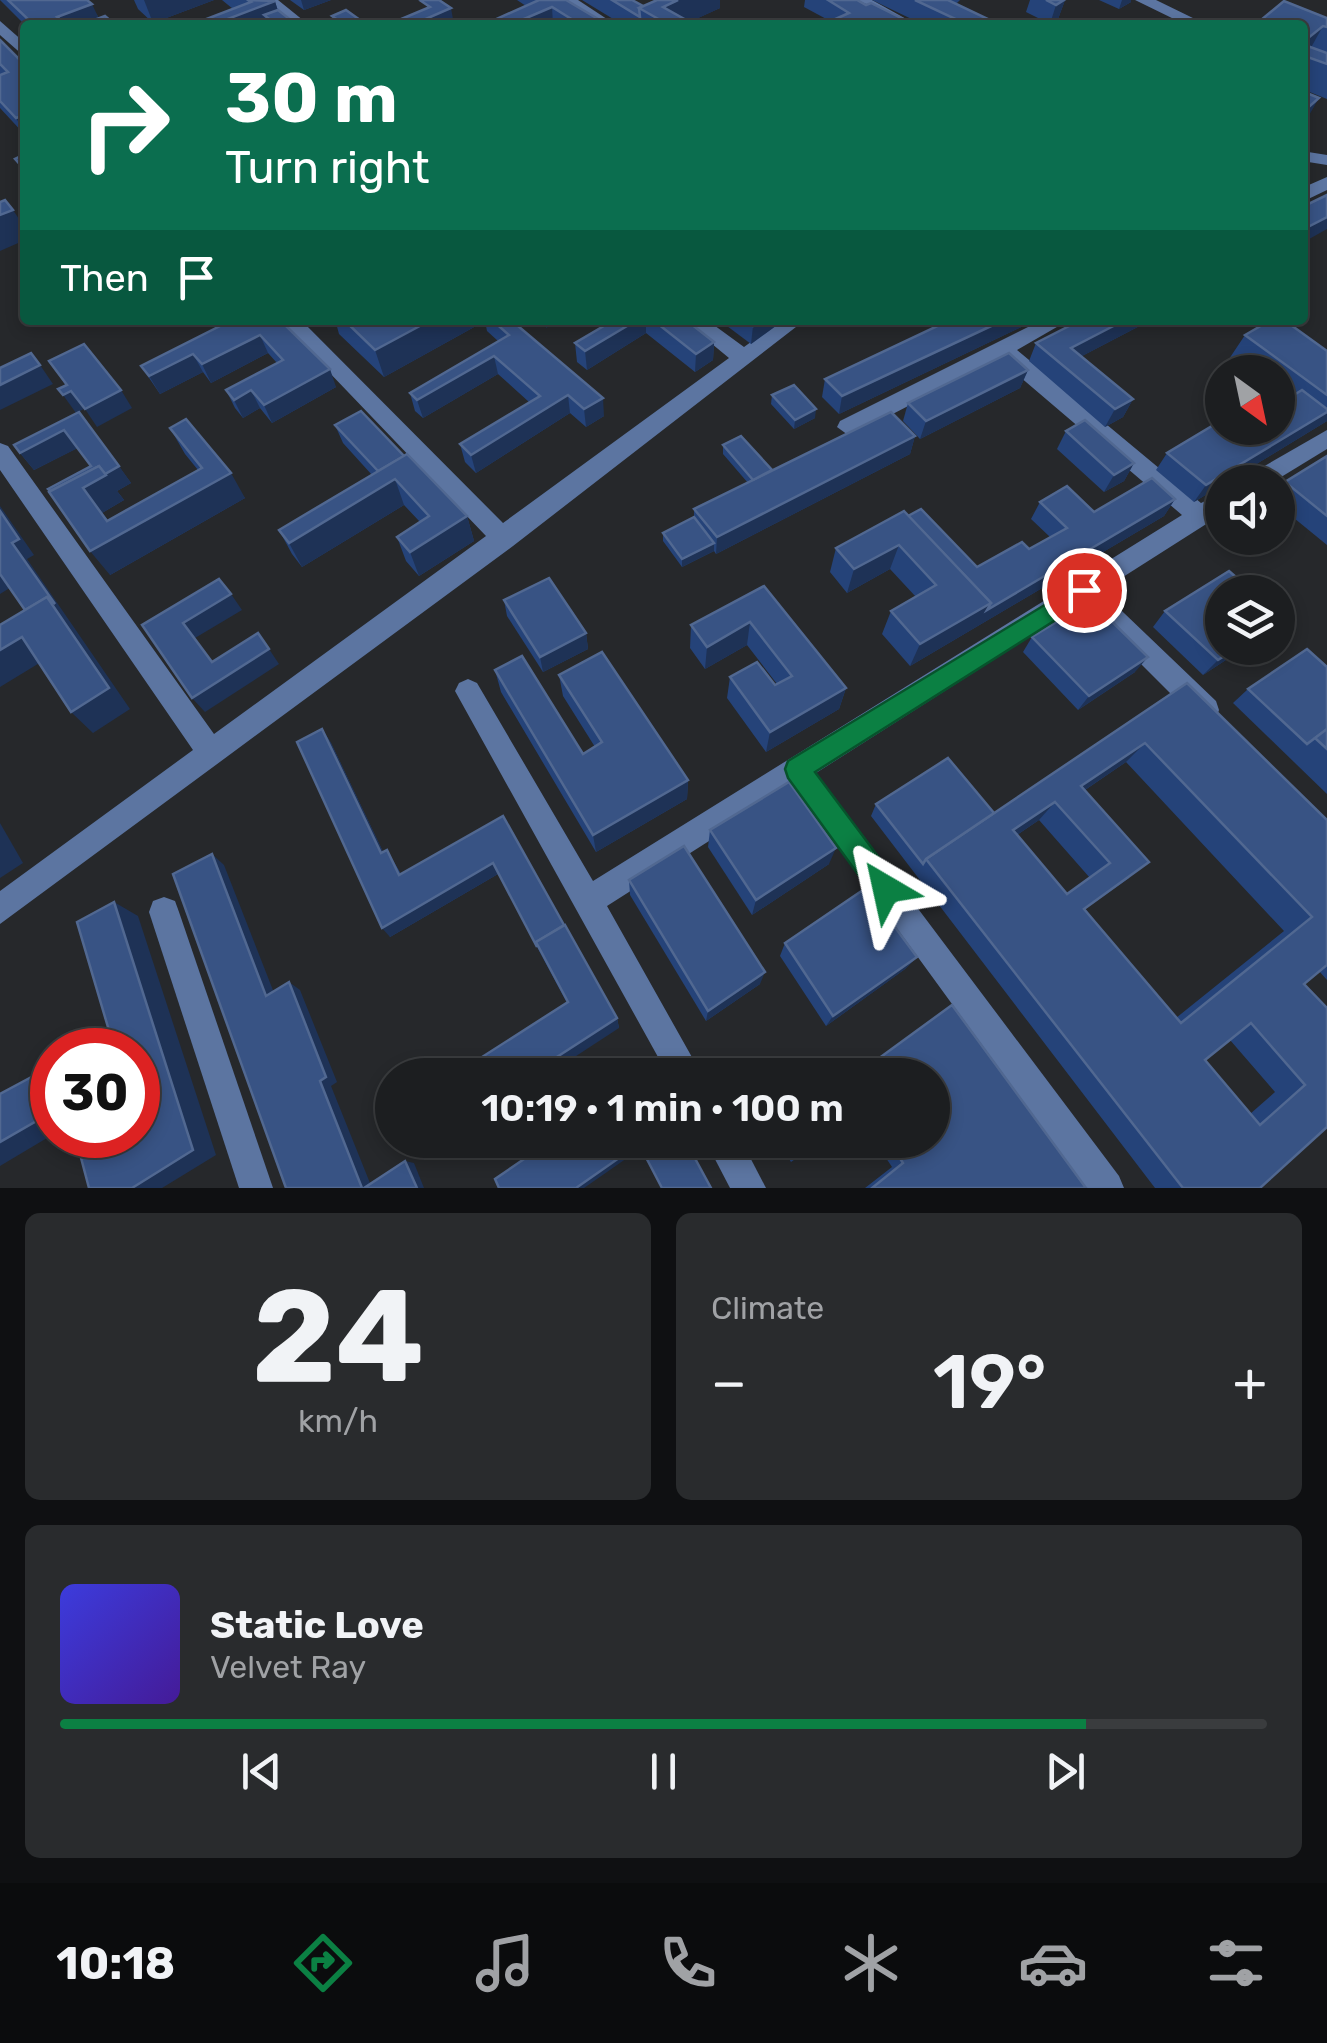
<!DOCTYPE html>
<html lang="en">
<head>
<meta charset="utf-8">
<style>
	body { margin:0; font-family:Rubik,sans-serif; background:#292b2d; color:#f1f3f6; height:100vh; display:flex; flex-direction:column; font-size:38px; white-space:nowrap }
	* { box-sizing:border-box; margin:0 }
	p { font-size:32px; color:#a0a2a5 }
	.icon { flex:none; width:55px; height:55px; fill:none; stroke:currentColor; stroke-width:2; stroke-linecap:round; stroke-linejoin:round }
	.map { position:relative; height:1188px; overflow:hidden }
	.sheet { display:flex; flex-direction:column; gap:25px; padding:25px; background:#0f1012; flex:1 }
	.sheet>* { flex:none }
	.top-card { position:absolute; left:20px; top:20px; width:1288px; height:305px; border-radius:10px; box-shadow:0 5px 15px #0003,0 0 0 2px #3a3c3e; background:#0b6e4f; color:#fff; overflow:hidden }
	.needle { width:65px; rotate:147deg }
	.controls { position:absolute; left:1205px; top:355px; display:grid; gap:20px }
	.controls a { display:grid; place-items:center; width:90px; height:90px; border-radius:50%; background:#1c1e20; box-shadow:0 5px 15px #0003,0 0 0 2px #3a3c3e; font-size:50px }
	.speed { position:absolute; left:30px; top:1028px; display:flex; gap:20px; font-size:50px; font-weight:700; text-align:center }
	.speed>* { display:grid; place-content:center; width:130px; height:130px; border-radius:50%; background:#1c1e20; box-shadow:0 5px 15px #0003,0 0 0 2px #3a3c3e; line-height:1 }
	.speed .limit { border:15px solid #d22; background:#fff; color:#111 }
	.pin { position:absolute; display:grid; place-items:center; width:85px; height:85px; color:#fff; margin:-42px; border:5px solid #fff; border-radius:50%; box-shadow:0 2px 10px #0007 }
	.me { position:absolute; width:110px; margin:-55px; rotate:324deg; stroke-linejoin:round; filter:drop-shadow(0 0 8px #0008) }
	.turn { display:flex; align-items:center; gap:35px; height:210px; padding:0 40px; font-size:45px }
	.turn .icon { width:130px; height:130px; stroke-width:2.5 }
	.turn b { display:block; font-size:70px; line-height:85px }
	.then { display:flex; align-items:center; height:95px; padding:0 40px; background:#0003; gap:20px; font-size:38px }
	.big { font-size:75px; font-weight:600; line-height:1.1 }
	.sheet .tile { flex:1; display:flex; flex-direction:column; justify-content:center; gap:15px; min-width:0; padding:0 35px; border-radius:15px; background:#292b2d }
	.sheet .dial { align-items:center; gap:0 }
	.dial b { font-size:130px; line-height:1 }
	.song { display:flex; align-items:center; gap:30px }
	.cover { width:120px; height:120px; border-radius:15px; background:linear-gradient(135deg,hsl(240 70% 55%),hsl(260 70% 35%)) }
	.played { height:10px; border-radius:5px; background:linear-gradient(90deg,#0b8043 85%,#3a3c3e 85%) }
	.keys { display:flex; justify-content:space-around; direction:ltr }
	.heat { display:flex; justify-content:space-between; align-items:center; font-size:55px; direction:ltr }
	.sheet .tiles { flex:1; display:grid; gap:25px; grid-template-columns:1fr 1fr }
	.tile:last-child { grid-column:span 2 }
	.trip { position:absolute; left:375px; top:1058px; width:575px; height:100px; border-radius:50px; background:#1c1e20; box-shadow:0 5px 15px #0003,0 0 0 2px #3a3c3e; font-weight:600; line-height:100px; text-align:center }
	.tabs { display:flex; height:160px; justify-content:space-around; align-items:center; background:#0b0c0d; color:#a0a2a5 }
	.tabs .icon { width:70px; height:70px }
	.tabs .active { color:#0b8043 }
	.tabs b { font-size:45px; color:#f1f3f6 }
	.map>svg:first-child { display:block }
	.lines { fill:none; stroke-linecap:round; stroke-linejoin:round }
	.minor { fill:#5c75a1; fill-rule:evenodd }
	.wall { fill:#254379; fill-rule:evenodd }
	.shaded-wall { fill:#1e3256 }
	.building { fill:#385384; stroke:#516891; stroke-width:2.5; fill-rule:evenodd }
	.route { fill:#0b8043; stroke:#07532c; stroke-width:2.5 }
</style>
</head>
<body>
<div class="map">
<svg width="1327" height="1188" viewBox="0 0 1327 1188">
	<rect width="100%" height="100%" fill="#26282b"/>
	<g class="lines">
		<g class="minor">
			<polygon points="260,0 278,0 309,25 291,25"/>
			<polygon points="559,0 578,0 616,25 597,25"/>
			<polygon points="852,0 872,0 917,25 897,25"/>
			<polygon points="1135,0 1156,0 1197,20 1193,25 1175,25 1178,21"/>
			<polygon points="0,21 25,43 25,57 0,35"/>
			<polygon points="1302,151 1327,155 1327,165 1302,161"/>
			<polygon points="1327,177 1327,190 1302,202 1302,188"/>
			<polygon points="279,320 301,320 503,523 729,358 683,320 707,320 744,347 781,320 805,320 513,546 0,924 0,891 193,750 0,470 0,443 8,446 214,734 486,536"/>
			<polygon points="1042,320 1069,320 1017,350 1201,503 1222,493 1222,514 1101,591 1216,701 1219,710 1216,719 1206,722 1196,719 1081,604 816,773 1119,1176 1124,1188 1086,1188 794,787 607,906 702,1075 668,1075 455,691 459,683 468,679 477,683 593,881 1182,515 999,359 856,433 848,435 837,427 840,421"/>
			<polygon points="1327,430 1327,449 1273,482 1244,482 1247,476"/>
			<polygon points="164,897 175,901 179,912 273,1188 239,1188 149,912 153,901"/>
			<polygon points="705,1140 741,1140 766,1188 730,1188"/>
		</g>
	</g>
	<g class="wall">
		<polygon points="0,0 87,0 99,18 112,22 113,25 25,25"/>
		<polygon points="134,0 214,0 153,23 138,9"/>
		<polygon points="222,0 274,0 278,10 297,25 197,25 196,23 233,9"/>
		<polygon points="290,0 331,0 304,10"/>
		<polygon points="517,0 566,0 608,25 495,25 494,20 526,6"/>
		<polygon points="582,0 632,0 643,6 657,0 720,0 720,8 689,22 695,25 623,25"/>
		<polygon points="805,0 857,0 915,25 822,25 830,21 804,7"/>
		<polygon points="872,0 960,0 956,4 986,25 924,25"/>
		<polygon points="1030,0 1065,0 1058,19 1050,24 1026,12"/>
		<polygon points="1099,0 1131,0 1131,2 1119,9"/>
		<polygon points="332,16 367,25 334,25"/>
		<polygon points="1327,18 1327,99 1302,89 1302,25"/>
		<polygon points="0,40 25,65 25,135 0,108"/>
		<polygon points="280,320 336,387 272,423 260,408 243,418 235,408 226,390 277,363 268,353 211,383 203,372 160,394 141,366"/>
		<polygon points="332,320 511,320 604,416 586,427 570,413 476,473 465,462 460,444 529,402 498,374 423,418 415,411 410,393 498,341 487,331 485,321 384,377 339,334 336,323"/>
		<polygon points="614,320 686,320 714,342 713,360 695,372 646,333 587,370 577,362 575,343"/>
		<polygon points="719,320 784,320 751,344"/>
		<polygon points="950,320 1036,320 839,414 822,397 825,379"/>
		<polygon points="1081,320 1151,320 1082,356 1133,399 1123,417 1105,427 1029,361 1036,343"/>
		<polygon points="1245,335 1327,351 1327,421 1194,502 1156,470 1167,453 1236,430 1281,403 1278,400 1278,372 1241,372 1227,362"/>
		<polygon points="1028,370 1020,388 920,439 903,421 908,403"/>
		<polygon points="772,395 815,418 794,429 771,404"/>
		<polygon points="79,412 131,483 117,491 124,500 102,513 108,520 198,470 185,454 170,428 245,498 110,575 91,466 77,448 34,470 20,453"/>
		<polygon points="335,425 404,456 467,516 474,541 419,576 406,561 397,537 420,522 404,505 302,567 292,554 279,530 372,475 343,443"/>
		<polygon points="1066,431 1134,463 1124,481 1104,492 1057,449"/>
		<polygon points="915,436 910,454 716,554 714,551 682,567 663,541 663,533 694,517 694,509 748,483 723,454 723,445 772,470"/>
		<polygon points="1327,456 1327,545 1278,505 1278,491 1285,482"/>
		<polygon points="1175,499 1164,516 910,666 882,634 891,611 916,597 890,569 847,593 830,572 836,548 908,516 977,567 1029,549 1050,537 1031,519 1040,502 1094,512"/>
		<polygon points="764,586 846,688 839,709 766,752 727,698 730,677 775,685 777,684 747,645 705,669 690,648 691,625"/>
		<polygon points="504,600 586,633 588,649 543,672 507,616"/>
		<polygon points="1165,611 1244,648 1203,675 1153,627"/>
		<polygon points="1032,637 1135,672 1078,710 1023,652"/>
		<polygon points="1327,667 1327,794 1233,703 1248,689"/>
		<polygon points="495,670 583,754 595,747 563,696 559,675 688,780 687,799 596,852 501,692"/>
		<path d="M1187,683L1327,820V980L1319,971L1304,984L1327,1127L1260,1188H1155L871,816L876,804L994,813ZM1126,762L1284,931L1176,1018L1085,909L1129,878L1085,790ZM1039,820L1090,878L1067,894L1017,835ZM1230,1040L1275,1092L1250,1114L1205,1060Z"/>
		<polygon points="322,729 331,743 383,852 387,850 401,874 503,816 617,1018 619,1028 567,1003 498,874 390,937"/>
		<polygon points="710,830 829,864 752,915 708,847"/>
		<polygon points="629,880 760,984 706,1021 630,895"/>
		<polygon points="785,943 917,957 905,969 826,1026 780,956"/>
		<polygon points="777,1140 822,1140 791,1162"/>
		<polygon points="874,1140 932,1140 1086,1188 865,1188 892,1167"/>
	</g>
	<g class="shaded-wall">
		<polygon points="144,0 214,0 153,23"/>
		<polygon points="301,0 331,0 304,10"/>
		<polygon points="676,0 720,0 720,8 683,25 648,13"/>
		<polygon points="1047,0 1065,0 1058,19 1050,24 1056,5"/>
		<polygon points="1122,0 1131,0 1131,2 1119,9"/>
		<polygon points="275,1 282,25 264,15 267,25 212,25"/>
		<polygon points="92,4 101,23 96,25 61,25 57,17"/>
		<polygon points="552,7 553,25 510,25"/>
		<polygon points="451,8 454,25 412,25"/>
		<polygon points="1323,26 1308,53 1302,43"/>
		<polygon points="1319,98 1308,117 1302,122 1302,113"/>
		<polygon points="25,115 25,133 16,118"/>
		<polygon points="13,210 25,228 25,240 0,251 0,215"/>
		<polygon points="1327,217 1327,229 1302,243 1302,230"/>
		<polygon points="431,320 485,321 384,377 375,350"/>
		<polygon points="545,320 559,320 546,328"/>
		<polygon points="637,320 646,320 646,333 587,370 585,351"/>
		<polygon points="761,320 784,320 751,344 753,326"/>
		<polygon points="1004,320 1036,320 839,414 842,396"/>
		<polygon points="1125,320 1151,320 1063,366 1071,348"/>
		<polygon points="260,335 268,353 211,383 202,364"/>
		<polygon points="714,342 713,360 695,372 696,354"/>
		<polygon points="193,354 203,372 160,394 149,376"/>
		<polygon points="494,356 498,374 423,418 417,400"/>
		<polygon points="40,365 53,384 0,410 0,385"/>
		<polygon points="330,369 336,387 272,423 264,405"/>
		<polygon points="1028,370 1020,388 920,439 926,421"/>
		<polygon points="121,390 132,408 97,427 85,409"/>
		<polygon points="251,390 260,408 243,418 234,400"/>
		<polygon points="71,391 84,409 76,413 63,395"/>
		<polygon points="568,395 570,413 476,473 471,455"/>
		<polygon points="603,398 604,416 586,427 584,409"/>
		<polygon points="1133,399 1123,417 1105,427 1115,409"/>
		<polygon points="816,409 815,418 794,429 795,420"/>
		<polygon points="1327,412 1327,421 1227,482 1222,482 1222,485 1194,502 1206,485"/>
		<polygon points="64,430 78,448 34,470 20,453"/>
		<polygon points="915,436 910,454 716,554 717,537"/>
		<polygon points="1134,463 1124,481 1104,492 1114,475"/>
		<polygon points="119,466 131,483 117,491 124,500 102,513 119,536 231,473 245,498 110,575 90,551 56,500"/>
		<polygon points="395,479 404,505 302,567 289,543"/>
		<polygon points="1175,499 1164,516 910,666 920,644"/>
		<polygon points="0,506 34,555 27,559 130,709 93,733 71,712 0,511"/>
		<polygon points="467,516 474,541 419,576 410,552"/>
		<polygon points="714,543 714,551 682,567 682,559"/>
		<polygon points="899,545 890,569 847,593 854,569"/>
		<polygon points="0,572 13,586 0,594"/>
		<polygon points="231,594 242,610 195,638 183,623"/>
		<polygon points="750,622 747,645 705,669 707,647"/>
		<polygon points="586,633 588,649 543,672 540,657"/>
		<polygon points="22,637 46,659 0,687 0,650"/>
		<polygon points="1237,648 1244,648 1203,675 1218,660"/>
		<polygon points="269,649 279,664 205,712 192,698"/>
		<polygon points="1148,657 1135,672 1078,710 1089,696"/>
		<polygon points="846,688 839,709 766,752 770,732"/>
		<polygon points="322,729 331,743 389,864 381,853"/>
		<polygon points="1145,743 1126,762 1064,804 1081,786"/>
		<polygon points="688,780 687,799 596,852 593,835"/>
		<polygon points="1055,802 1039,820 999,847 1013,830"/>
		<polygon points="0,823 23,863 0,878"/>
		<polygon points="836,848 829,864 752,915 756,900"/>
		<polygon points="212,854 224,865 278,1003 266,996"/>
		<polygon points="493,863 498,874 390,937 382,928"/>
		<polygon points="114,902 138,916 216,1155 162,1188 132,1188"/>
		<polygon points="917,957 905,969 826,1026 833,1016"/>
		<polygon points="765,972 760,984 706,1021 708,1011"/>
		<polygon points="289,982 300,990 337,1082 331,1086 372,1188 362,1188 320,1081"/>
		<polygon points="617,1018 619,1028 547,1075 529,1075"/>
		<polygon points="52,1112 52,1135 0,1166 0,1142"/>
		<polygon points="639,1144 640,1149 584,1188 576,1188"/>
		<polygon points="405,1161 414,1163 424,1188 417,1188"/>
	</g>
	<g class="building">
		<polygon points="8,0 87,0 92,4 57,17 66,25 34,25"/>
		<polygon points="248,0 275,1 212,25 198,25 196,23 251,2"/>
		<polygon points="424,0 439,0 451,8 412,25 387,25 430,7 421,1"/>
		<polygon points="539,0 566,0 608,25 581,25 552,7 510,25 503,25 494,20"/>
		<polygon points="612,0 632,0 643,6 639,8 640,17"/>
		<polygon points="657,0 678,0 663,7 695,25 669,25 639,8"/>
		<polygon points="828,0 857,0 866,5 871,3 915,25 879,25 870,20 860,25 822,25 849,13"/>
		<polygon points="915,0 948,0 988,19 977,25 968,25"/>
		<polygon points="1046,0 1064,0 1056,5"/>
		<polygon points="1284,1 1327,18 1327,27 1323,26 1302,43 1302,25 1255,25"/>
		<polygon points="278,10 297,25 277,25 264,15"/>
		<polygon points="346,10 367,25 345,25 332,16"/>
		<polygon points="105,16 112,22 104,25 81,25"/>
		<polygon points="0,40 25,65 25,115 16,118 0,101 0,75 8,72 0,64"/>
		<polygon points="1302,44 1327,53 1327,64 1302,55"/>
		<polygon points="1302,91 1319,98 1302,113"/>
		<polygon points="25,154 25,169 24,169 15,159"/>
		<polygon points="1327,195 1327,217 1302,230 1302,207"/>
		<polygon points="5,200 13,210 0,215 0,202"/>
		<polygon points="232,320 280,320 330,369 264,405 251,390 234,400 226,390 283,360 260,335 202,364 193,354 149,376 141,366"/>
		<polygon points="344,320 431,320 375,350"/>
		<polygon points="492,320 511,320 603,398 584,409 568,395 471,455 460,444 540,396 494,356 417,400 410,393 509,335"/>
		<polygon points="614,320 637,320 585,351 575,343"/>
		<polygon points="653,320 686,320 714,342 696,354"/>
		<polygon points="745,320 761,320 753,326"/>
		<polygon points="950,320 1004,320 842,396 825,379"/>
		<polygon points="1081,320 1125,320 1071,348 1133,399 1115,409 1036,343"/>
		<polygon points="1271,320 1284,320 1327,351 1327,395 1245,335"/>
		<polygon points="84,344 121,390 85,409 71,391 63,395 58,389 67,385 49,361"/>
		<polygon points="31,353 40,365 0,385 0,368"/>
		<polygon points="1009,353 1028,370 926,421 908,403"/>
		<polygon points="794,385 816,409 795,420 772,395"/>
		<polygon points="1302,390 1327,409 1327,412 1206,485 1167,453 1222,420 1222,428 1233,428 1236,430 1239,428 1278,428 1278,405"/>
		<polygon points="361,411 404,456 378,471 335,425"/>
		<polygon points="79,412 119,466 105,474 99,466 50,491 48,489 91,466 64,430 20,453 14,445"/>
		<polygon points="891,412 915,436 717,537 694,509"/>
		<polygon points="186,419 231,473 90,551 49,492 99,466 106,475 83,488 107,521 202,468 170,428"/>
		<polygon points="1085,420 1134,463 1114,475 1066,431"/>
		<polygon points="741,436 772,470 753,480 723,445"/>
		<polygon points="407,454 467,516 410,552 397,537 429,516 395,479 289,543 279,530"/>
		<polygon points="1327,456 1327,516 1285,482"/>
		<polygon points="1152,478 1175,499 987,610 991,603 908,516 921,509 977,567 1022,542 1029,549 1067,528 1040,502 1067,486 1094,512"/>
		<polygon points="0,511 19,539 12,543 55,604 47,597 25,610 0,574"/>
		<polygon points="904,511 991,603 920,644 891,611 936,585 899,545 854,569 836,548"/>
		<polygon points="694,517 714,543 682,559 663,533"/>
		<polygon points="1229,571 1253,592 1222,592 1222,648 1237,648 1218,660 1165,611"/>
		<polygon points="549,578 586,633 540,657 504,600"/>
		<polygon points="219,579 231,594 183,623 212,662 258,633 269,649 192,698 142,625"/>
		<polygon points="764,586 846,688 770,732 730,677 757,662 775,685 792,676 750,622 707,647 691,625"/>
		<polygon points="47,597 109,688 71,712 22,637 0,650 0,625"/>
		<polygon points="1091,601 1148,657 1089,696 1032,637"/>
		<polygon points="1307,649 1327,667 1327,729 1307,744 1248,689"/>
		<polygon points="602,652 688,780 593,835 495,670 522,656 583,754 602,742 559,675"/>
		<path d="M1187,683L1327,820V965L1304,984L1327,1008V1127L1260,1188H1183L926,859ZM1145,743L1312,917L1181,1023L1084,909L1149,862L1081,786ZM1055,802L1110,863L1067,894L1013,830ZM1251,1023L1305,1085L1260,1125L1205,1060Z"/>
		<polygon points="322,729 381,853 387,850 399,875 503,816 564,925 536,942 537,947 493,863 382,928 297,742"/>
		<polygon points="1327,729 1327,749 1315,738"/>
		<polygon points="948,758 994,813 926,859 923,864 876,804"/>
		<polygon points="789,782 836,848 756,900 710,830"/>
		<polygon points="684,846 765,972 708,1011 629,880"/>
		<polygon points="212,854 266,996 289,982 326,1077 320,1081 362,1188 286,1188 173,874"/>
		<polygon points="866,888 917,957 833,1016 785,943"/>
		<polygon points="114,902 193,1150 132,1188 89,1188 75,1135 138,1135 138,1050 81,1050 110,1034 77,922"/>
		<polygon points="565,925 617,1018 529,1075 454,1075 568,1002 536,942"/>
		<polygon points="952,1005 1086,1188 872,1188 903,1163 888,1140 932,1140 932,1075 856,1075"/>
		<polygon points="52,1066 52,1112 0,1142 0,1094"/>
		<polygon points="552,1140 685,1140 711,1188 662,1188 639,1144 576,1188 499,1188 495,1179"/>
		<polygon points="786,1140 822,1140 797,1158"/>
		<polygon points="405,1161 417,1188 364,1188"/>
	</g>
	<polygon class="route" points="1084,581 1092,583 1095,590 1092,597 815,772 895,879 899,889 895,899 886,903 876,899 788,778 785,769 788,761"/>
</svg>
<div class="controls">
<a><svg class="needle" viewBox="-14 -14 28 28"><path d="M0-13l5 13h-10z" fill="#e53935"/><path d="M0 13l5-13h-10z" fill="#a0a2a5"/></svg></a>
<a><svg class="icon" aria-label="sound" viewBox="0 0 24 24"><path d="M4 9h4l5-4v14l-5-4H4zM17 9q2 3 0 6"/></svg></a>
<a><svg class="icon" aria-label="layers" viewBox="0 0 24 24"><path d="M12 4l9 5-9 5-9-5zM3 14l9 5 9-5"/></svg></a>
</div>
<div class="speed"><div class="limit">30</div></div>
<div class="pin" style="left:1084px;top:590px;background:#d93025"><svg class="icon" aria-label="arrive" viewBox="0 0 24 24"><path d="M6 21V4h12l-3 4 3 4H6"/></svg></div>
<svg class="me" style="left:886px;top:889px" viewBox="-20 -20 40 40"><path d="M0-17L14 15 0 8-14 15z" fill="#0b8043" stroke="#fff" stroke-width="4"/></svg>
<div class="trip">10:19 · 1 min · 100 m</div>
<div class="top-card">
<div class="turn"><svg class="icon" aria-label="right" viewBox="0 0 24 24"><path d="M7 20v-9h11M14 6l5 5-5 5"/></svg><div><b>30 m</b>Turn right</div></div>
<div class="then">Then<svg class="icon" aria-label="arrive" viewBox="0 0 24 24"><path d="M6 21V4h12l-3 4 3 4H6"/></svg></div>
</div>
</div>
<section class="sheet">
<div class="tiles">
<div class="tile dial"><b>24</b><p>km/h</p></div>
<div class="tile"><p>Climate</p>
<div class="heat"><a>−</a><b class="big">19°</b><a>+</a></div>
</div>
<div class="tile">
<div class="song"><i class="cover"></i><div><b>Static Love</b><p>Velvet Ray</p></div></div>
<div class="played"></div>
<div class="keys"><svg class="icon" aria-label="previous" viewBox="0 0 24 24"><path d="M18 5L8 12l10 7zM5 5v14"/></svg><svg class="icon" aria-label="pause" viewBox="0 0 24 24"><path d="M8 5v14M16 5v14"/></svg><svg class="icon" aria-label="next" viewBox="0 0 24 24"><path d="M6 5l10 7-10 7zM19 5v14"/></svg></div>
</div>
</div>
</section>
<nav class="tabs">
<b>10:18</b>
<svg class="icon active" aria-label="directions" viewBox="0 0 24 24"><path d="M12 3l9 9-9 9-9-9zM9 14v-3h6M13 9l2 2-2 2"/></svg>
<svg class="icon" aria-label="music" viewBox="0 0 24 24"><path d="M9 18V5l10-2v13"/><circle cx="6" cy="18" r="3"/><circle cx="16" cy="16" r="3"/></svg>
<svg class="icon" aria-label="phone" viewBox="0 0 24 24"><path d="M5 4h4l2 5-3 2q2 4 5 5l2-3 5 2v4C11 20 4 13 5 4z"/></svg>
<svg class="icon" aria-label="climate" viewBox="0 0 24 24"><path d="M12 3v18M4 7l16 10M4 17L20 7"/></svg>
<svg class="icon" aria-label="car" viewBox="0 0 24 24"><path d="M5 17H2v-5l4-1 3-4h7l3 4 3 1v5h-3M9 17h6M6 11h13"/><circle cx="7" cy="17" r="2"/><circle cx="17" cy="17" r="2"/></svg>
<svg class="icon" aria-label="filters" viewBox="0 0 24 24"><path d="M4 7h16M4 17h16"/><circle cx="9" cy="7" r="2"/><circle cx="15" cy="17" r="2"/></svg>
</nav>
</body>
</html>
